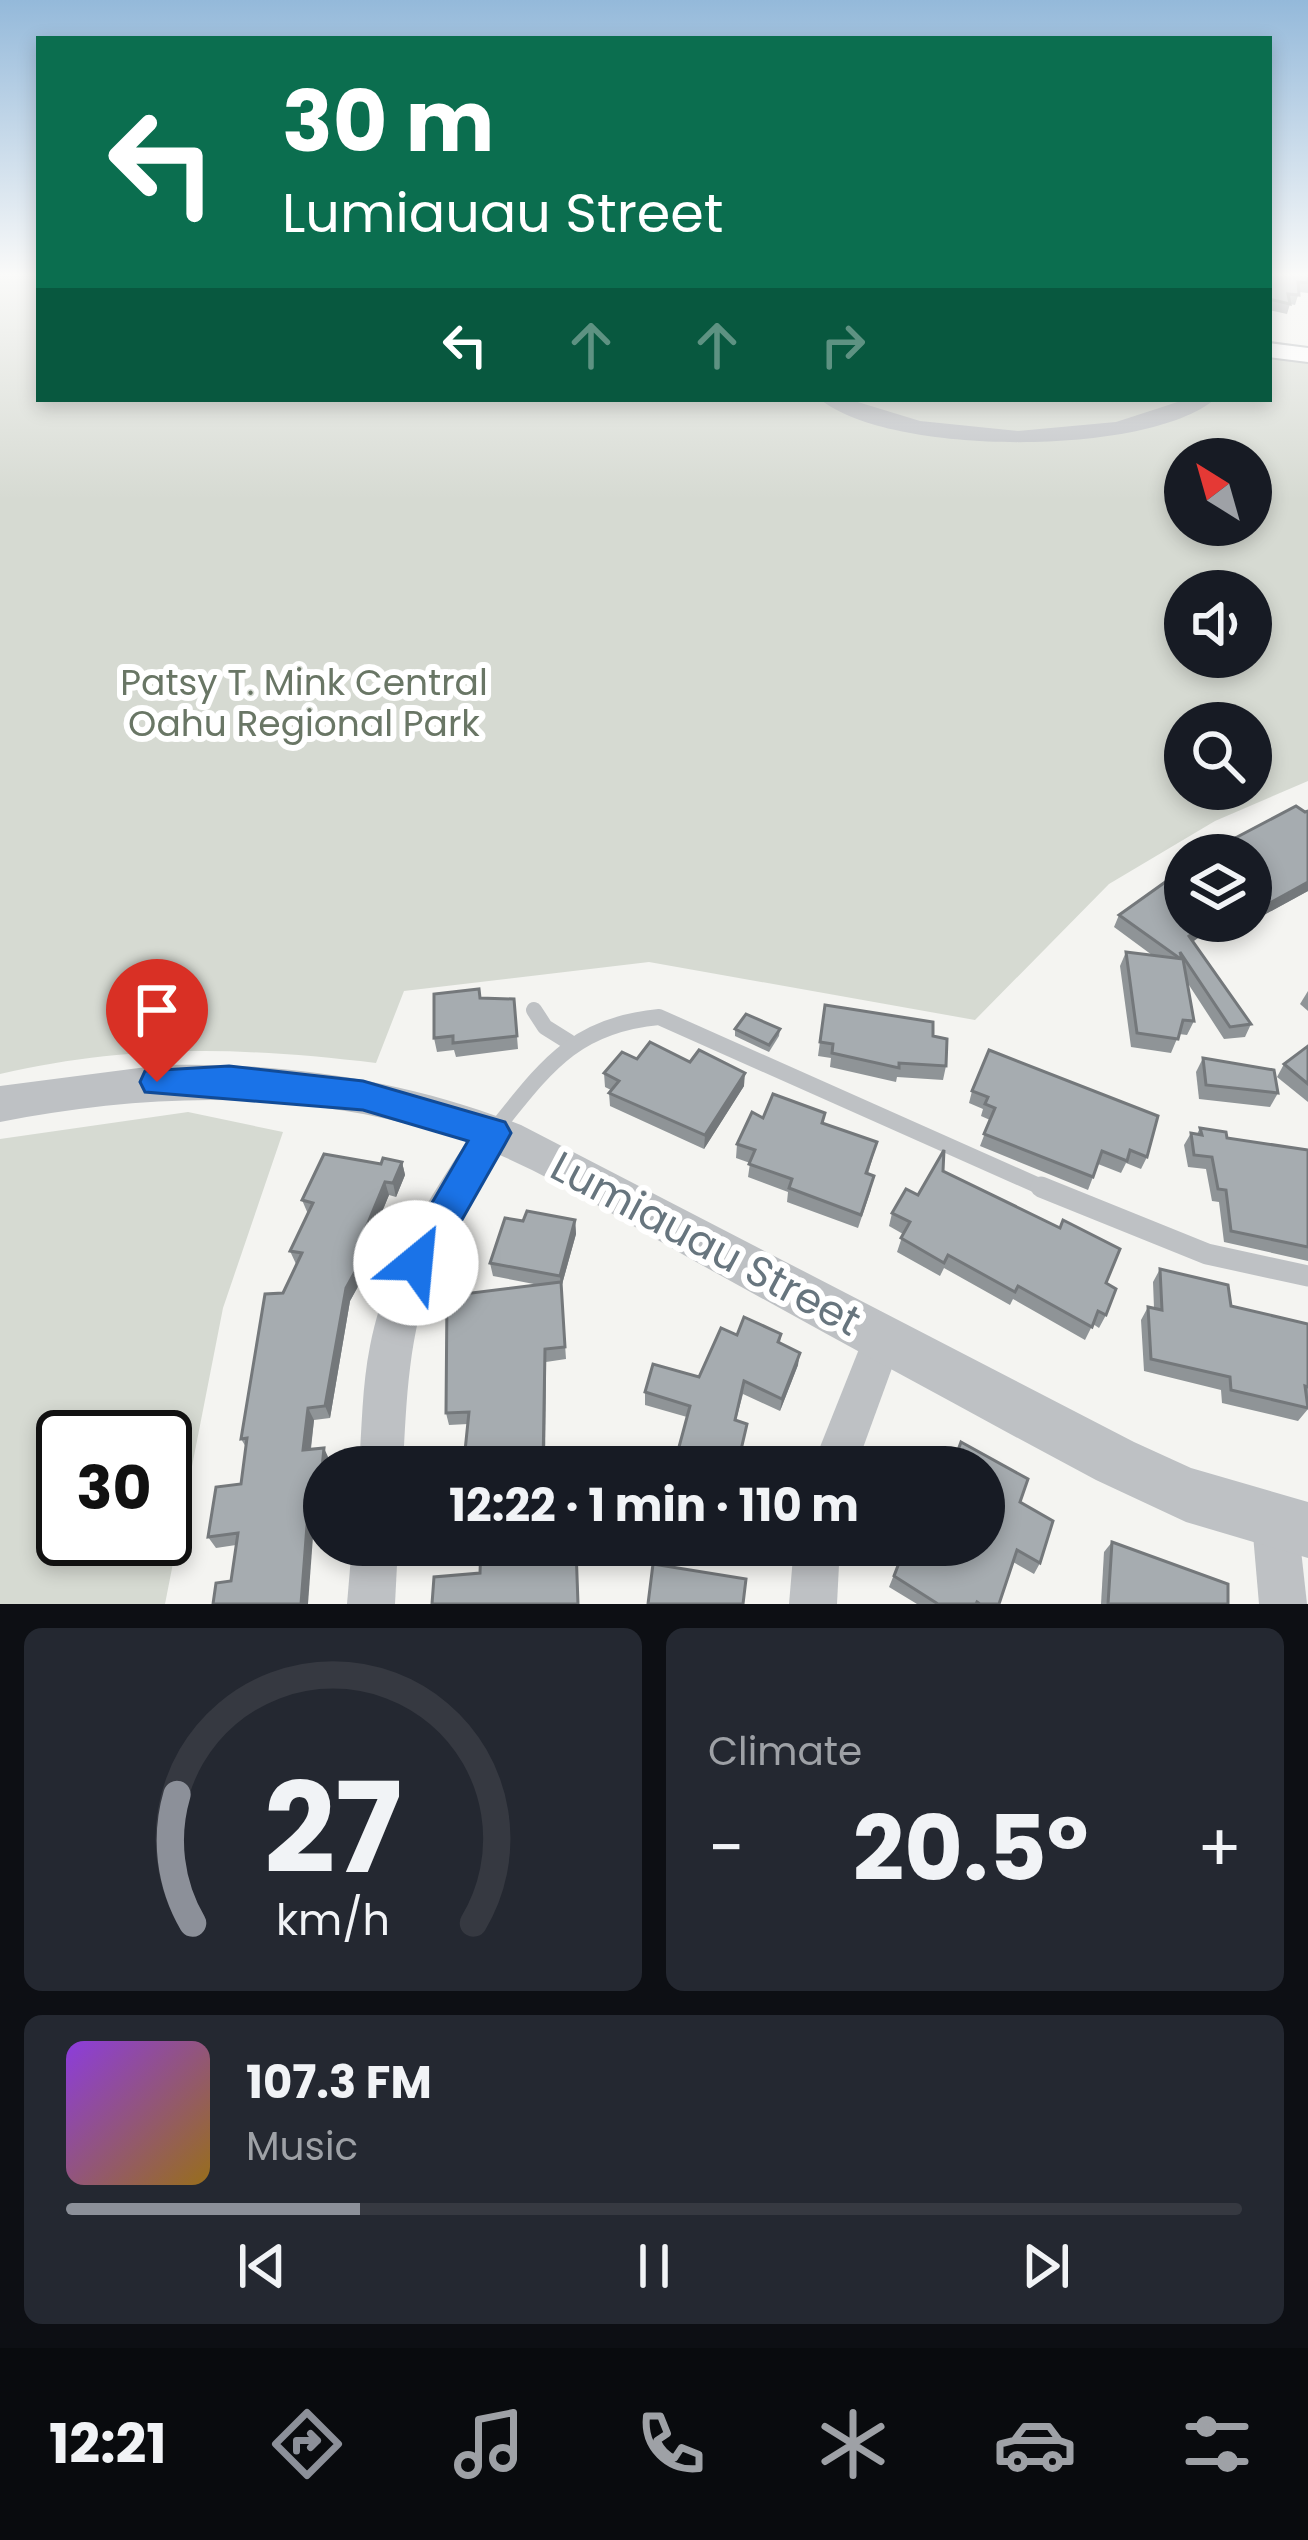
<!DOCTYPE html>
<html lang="en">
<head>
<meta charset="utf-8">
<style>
	body { margin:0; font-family:Poppins,sans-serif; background:#242831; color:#f1f3f6; height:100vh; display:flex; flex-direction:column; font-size:45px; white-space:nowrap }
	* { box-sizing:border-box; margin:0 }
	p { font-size:39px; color:#9ea1a6 }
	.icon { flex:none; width:66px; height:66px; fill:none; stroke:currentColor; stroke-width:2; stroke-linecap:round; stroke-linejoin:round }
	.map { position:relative; height:1604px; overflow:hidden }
	.side { display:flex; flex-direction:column; gap:24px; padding:24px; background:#0d0f14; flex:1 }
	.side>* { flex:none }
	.top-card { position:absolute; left:36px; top:36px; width:1236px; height:366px; border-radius:0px; box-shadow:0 6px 18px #0003; background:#0b6e4f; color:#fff; overflow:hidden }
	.needle { width:78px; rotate:323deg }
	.controls { position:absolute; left:1164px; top:438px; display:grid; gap:24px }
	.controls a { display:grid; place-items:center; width:108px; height:108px; border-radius:50%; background:#171b24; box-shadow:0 6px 18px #0003; font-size:60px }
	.speed { position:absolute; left:36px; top:1410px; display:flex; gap:24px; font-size:60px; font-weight:700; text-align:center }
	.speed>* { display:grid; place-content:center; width:156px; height:156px; border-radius:50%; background:#171b24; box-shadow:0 6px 18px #0003; line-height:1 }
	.speed .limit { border:6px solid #111; border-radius:18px; background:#fff; color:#111 }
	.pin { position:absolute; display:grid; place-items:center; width:102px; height:102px; color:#fff; margin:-123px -51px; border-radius:50% 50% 50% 0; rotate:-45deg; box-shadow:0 0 12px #0007 }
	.pin .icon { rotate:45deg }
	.me { position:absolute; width:132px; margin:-66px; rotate:28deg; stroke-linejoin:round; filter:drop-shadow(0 0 9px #0008) }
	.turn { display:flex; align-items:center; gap:42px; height:252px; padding:0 48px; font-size:54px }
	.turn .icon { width:156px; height:156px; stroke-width:2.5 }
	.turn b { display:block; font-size:84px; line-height:102px }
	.lanes { display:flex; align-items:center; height:114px; padding:0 48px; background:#0003; justify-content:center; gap:60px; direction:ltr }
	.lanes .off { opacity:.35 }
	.big { font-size:90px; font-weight:700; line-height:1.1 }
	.side .card { flex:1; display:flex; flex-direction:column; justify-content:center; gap:18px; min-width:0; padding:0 42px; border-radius:18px; background:#242831 }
	.side .dial { align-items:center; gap:0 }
	.dial svg { height:312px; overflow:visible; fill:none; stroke:#363941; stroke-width:7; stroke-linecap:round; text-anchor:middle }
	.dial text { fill:#f1f3f6; stroke:none }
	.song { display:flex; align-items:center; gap:36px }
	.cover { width:144px; height:144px; border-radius:18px; background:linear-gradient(135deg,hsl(270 70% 55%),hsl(40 70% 35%)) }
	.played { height:12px; border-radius:6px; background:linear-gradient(90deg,#8c9099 25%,#363941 25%) }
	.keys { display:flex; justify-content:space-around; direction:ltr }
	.heat { display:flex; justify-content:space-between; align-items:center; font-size:66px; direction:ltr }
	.side .tiles { flex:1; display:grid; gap:24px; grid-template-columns:1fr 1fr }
	.card:last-child { grid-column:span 2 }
	.trip { position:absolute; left:303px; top:1446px; width:702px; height:120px; border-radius:60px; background:#171b24; box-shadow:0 6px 18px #0003; font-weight:700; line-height:120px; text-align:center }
	.tab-bar { display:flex; height:192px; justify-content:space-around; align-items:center; background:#090b0e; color:#9ea1a6 }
	.tab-bar .icon { width:84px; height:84px }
	.tab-bar .current { color:#8c9099 }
	.tab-bar b { font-size:54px; color:#f1f3f6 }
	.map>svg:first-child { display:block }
	.green { fill:#d6dad2; fill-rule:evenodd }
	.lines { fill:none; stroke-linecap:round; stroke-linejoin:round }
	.primary-casing { stroke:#b1b5b8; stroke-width:4 }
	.service-far1 { stroke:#bec1c4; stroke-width:16 }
	.service { stroke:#bec1c4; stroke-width:21 }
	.minor { fill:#bec1c4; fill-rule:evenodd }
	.tertiary { fill:#bec1c4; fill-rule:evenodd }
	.primary { fill:#fff; fill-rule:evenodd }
	.wall { fill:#8f9497 }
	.shaded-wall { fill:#74787b }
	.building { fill:#a6acb0; stroke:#74787b; stroke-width:3 }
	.route { fill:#1a73e8; stroke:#114b97; stroke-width:3 }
	.labels { text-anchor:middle; stroke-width:12; stroke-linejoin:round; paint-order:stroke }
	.park-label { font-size:36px; fill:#697665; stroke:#fff }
	.near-street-label { font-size:42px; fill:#67757e; stroke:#fff }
</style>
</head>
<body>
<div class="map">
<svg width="1308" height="1604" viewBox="0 0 1308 1604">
	<rect width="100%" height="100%" fill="#f4f4f1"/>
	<g class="green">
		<path d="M0,276H39V399H1269V356L1308,361V781L1215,821L1109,884L975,1020L649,962L404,991L376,1063C243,1047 132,1044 0,1074ZM1185,459H1251V525H1185ZM1185,591H1251V657H1185ZM1185,723H1251V789H1185Z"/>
		<path d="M188,1112L283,1132L223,1308L165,1604H0V1139ZM165,1437V1539H63V1437Z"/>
	</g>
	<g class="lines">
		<g class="primary-casing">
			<polygon id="primary" points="1269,343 1308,348 1308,362 1269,357"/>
		</g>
		<g class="service-far1">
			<polyline points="534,1010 545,1027 569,1042"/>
			<path d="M494,1131C545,1068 573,1025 659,1017L1048,1190"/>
		</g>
		<polyline class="service" points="1041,1187 1207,1254 1308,1276"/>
		<g class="minor">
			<path d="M493,1118L506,1122L511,1133C492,1172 464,1207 444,1247C409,1317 407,1390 403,1467H359C362,1427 362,1386 370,1346C386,1263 433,1191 480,1122Z"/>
			<polygon points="883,1318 897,1324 903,1338 856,1467 812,1467 869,1324"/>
			<polygon points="1275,1500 1291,1507 1298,1523 1307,1604 1259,1604 1252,1523 1259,1507"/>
			<polygon points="352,1545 398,1545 395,1604 347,1604"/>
			<polygon points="794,1545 840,1545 837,1604 789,1604"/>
		</g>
		<g class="tertiary">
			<path d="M820,399H848L920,421L1018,431L1116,422L1187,399H1215C1147,457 888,456 820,399Z"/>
			<path d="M162,1065C288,1062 404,1080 521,1125L1134,1442L1191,1468L1308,1502V1558L1186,1522L1096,1480C963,1409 830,1336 698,1263C612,1215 526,1157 431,1130C288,1089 144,1094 0,1122V1086Z"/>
		</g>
		<use href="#primary" class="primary"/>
	</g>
	<g class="wall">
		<polygon points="1269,276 1308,276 1308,293 1299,292 1295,305 1290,304 1287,314 1269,310"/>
		<polygon points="1308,811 1308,891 1251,922 1251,855"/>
		<polygon points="1119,915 1193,941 1251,1024 1245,1037 1224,1039 1187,982 1194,1021 1187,1035 1179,1034 1171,1053 1131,1047 1120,966 1126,952 1152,955 1114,927"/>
		<polygon points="1308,991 1308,1011 1300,1004"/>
		<polygon points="480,998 514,999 518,1049 456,1057 454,1050 437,1052 434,1038"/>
		<polygon points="825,1005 946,1066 943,1080 897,1077 896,1082 830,1067 831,1058 818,1056"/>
		<polygon points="735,1029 780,1029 779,1036 769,1052 735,1036"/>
		<polygon points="1308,1046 1308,1102 1277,1077 1284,1064"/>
		<polygon points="1203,1058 1278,1093 1270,1107 1199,1099 1196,1072"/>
		<polygon points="637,1059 744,1086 704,1149 610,1106 609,1093 611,1090 605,1087 604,1073"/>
		<polygon points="972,1091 1147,1157 1141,1169 1126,1163 1121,1173 1098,1164 1088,1190 980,1146 990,1120 981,1116 983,1109 969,1103"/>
		<polygon points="763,1118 824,1123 877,1142 868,1174 871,1190 858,1228 787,1202 788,1192 748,1177 750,1163 736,1158 737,1144"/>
		<polygon points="1200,1128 1227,1138 1308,1150 1308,1261 1224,1242 1219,1202 1212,1201 1206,1169 1188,1167 1184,1145 1191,1133 1197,1134"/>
		<polygon points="402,1162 405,1175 396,1197 389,1195 374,1231 377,1232 381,1245 350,1301 330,1418 314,1420 311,1449 329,1459 329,1467 324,1467 324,1509 315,1510 231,1581 236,1545 216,1548 208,1537 241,1484 246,1447 241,1439 283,1293 296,1264 290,1251 308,1214 302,1200 381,1164"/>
		<polygon points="943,1171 1106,1283 1106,1315 1099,1328 1093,1324 1085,1340 1013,1299 1010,1305 944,1268 940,1276 897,1252 903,1234 889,1226 892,1213 918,1195"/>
		<polygon points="575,1220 576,1234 561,1288 566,1359 546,1362 465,1451 468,1424 449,1425 446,1413 539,1285 493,1276 490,1263 523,1221"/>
		<polygon points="1160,1269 1231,1306 1308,1324 1308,1409 1298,1421 1222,1403 1221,1390 1144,1371 1141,1320 1148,1307 1154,1308 1153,1282"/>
		<polygon points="781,1334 780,1343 798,1365 780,1411 743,1394 736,1420 747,1424 738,1467 640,1467 675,1462 687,1417 645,1405 645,1392 699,1377 737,1335"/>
		<polygon points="1020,1502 1040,1563 1034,1574 1013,1562 999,1604 917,1604 889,1587 906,1545"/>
		<polygon points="1112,1542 1228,1604 1101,1604 1104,1552"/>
		<polygon points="456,1545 543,1545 543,1551 577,1559 579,1604 432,1604 480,1573 481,1547 458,1549"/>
		<polygon points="688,1545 758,1545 754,1566"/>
	</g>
	<g class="shaded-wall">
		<polygon points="1308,882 1308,891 1251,922 1257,910"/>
		<polygon points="1210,921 1222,921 1184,948 1189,936"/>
		<polygon points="745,1073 744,1086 704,1149 705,1135"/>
		<polygon points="402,1162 405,1175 396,1197 393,1183"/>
		<polygon points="385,1182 389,1195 369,1243 365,1230"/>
		<polygon points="575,1220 576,1234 561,1288 566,1359 560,1276"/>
		<polygon points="377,1232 381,1245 350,1301 330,1418 325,1406 346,1288"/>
		<polygon points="545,1349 546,1362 545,1467 543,1467"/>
		<polygon points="800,1353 798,1365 780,1411 782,1399"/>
		<polygon points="308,1408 314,1420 309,1462 303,1450"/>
		<polygon points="324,1448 329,1459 329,1467 324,1467 324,1508 319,1498"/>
		<polygon points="309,1499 315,1510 308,1604 301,1604"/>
	</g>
	<g class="building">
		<polygon points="1269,276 1308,276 1308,283 1298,282 1299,295 1288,294 1290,304 1269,299"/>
		<polygon points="1296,806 1305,812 1308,811 1308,882 1257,910 1251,905 1251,855 1203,855"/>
		<polygon points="1185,868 1185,921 1210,921 1189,936 1251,1024 1230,1027 1180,952 1182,960 1119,915"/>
		<polygon points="1126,952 1183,959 1194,1021 1183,1020 1178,1039 1137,1033"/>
		<polygon points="479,989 480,998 514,999 517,1036 453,1043 453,1036 434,1038 434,994"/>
		<polygon points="825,1005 933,1022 933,1036 947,1039 946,1066 899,1063 899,1068 832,1053 833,1044 820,1042"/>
		<polygon points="746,1014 780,1029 769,1045 735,1029"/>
		<polygon points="650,1042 690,1062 699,1050 745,1073 705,1135 609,1093 619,1081 604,1073 622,1052 637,1059"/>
		<polygon points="1308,1046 1308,1084 1284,1064"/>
		<polygon points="989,1050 1158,1116 1147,1157 1130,1150 1127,1161 1102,1151 1093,1177 984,1134 995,1108 985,1104 988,1097 972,1091"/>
		<polygon points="1203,1058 1274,1070 1278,1093 1206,1085"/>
		<polygon points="773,1094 825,1113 822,1123 877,1142 866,1173 874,1176 861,1215 789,1188 792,1179 749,1164 755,1150 737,1144 752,1112 763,1118"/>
		<polygon points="1200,1128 1226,1132 1227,1138 1308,1150 1308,1247 1231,1231 1226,1190 1218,1189 1212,1157 1194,1155 1191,1133 1202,1135"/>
		<polygon points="944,1150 943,1171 1060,1228 1063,1220 1120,1249 1106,1283 1116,1289 1106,1315 1098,1311 1092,1327 1018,1286 1015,1292 948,1255 944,1263 901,1238 910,1222 892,1213 906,1189 918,1195"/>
		<polygon points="324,1154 381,1164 383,1158 402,1162 393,1183 385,1182 365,1230 377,1232 346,1288 325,1406 308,1408 303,1450 324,1448 319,1498 309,1499 301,1604 213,1604 216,1583 231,1581 238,1533 208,1537 216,1487 241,1484 247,1438 241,1439 265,1294 283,1293 302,1253 290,1251 313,1203 302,1200"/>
		<polygon points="527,1211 575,1220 560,1276 490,1263 505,1218 523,1221"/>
		<polygon points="1160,1269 1228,1285 1231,1306 1308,1324 1308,1387 1305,1386 1308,1408 1231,1390 1230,1377 1151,1359 1148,1307 1162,1310"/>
		<polygon points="561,1282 565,1347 545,1349 543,1467 439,1467 440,1453 465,1451 469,1412 446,1413 447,1296"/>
		<polygon points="744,1317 781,1334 778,1342 800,1353 782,1399 744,1381 735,1420 747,1424 737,1467 640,1467 644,1453 675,1462 690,1406 645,1392 653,1364 699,1377 721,1328 737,1335"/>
		<polygon points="961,1442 1028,1479 1020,1502 1053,1521 1040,1563 1017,1550 999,1604 980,1604 977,1602 976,1604 938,1604 894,1576 906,1545 984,1545 984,1467 952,1467"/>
		<polygon points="1112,1542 1228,1584 1228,1604 1108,1604"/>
		<polygon points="481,1545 541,1545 541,1551 576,1548 578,1604 432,1604 434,1577 480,1573"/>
		<polygon points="723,1545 758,1545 755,1555"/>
		<polygon points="653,1564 746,1579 743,1604 648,1604"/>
	</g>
	<linearGradient id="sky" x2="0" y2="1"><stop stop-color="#94b9da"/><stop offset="0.55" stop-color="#fafaf9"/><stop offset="1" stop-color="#fafaf9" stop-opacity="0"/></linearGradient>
	<rect width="1308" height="500" fill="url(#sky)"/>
	<polygon class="route" points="229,1066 363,1081 505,1122 511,1133 505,1144 430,1276 416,1281 402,1276 397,1263 468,1141 363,1110 145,1092 140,1082 145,1071"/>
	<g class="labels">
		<g class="park-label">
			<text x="304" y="695">Patsy T. Mink Central<tspan x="304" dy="41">Oahu Regional Park</tspan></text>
		</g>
		<g class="near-street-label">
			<text transform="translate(706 1243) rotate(28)" y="15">Lumiauau Street</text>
		</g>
	</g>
</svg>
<div class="controls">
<a><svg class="needle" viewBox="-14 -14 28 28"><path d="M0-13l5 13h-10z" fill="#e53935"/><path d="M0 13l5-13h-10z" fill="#9ea1a6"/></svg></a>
<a><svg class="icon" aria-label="sound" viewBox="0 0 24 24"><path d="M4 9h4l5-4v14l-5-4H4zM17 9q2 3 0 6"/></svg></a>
<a><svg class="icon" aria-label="search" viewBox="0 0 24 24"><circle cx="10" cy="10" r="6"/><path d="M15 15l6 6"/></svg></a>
<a><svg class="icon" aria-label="layers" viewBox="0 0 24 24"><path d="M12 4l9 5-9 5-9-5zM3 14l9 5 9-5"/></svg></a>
</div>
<div class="speed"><div class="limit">30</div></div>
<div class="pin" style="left:157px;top:1082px;background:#d93025"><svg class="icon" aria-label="arrive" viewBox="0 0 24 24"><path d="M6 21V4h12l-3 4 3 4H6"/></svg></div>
<svg class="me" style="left:416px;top:1263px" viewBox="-20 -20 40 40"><circle r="19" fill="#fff"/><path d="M0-13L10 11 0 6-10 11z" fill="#1a73e8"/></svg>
<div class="trip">12:22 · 1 min · 110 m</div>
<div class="top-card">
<div class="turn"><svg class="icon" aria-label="left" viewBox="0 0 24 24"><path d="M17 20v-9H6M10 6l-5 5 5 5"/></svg><div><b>30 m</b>Lumiauau Street</div></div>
<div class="lanes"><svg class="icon" aria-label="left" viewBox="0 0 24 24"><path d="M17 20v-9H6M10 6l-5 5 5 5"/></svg><svg class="icon off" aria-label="ahead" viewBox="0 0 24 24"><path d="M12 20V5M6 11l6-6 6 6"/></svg><svg class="icon off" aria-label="ahead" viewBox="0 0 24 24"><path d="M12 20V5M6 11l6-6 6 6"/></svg><svg class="icon off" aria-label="right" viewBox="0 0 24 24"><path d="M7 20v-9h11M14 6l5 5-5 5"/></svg></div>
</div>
</div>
<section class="side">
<div class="tiles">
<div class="card dial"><svg viewBox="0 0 100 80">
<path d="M14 69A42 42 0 1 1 86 69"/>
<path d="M14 69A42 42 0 0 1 10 36" stroke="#8c9099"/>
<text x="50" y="56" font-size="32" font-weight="700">27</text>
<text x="50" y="72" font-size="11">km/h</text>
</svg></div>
<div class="card"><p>Climate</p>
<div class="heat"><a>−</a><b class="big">20.5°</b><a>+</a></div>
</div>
<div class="card">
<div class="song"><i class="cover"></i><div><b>107.3 FM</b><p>Music</p></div></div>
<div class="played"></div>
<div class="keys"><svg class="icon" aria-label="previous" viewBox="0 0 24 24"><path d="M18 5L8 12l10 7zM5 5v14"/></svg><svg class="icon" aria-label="pause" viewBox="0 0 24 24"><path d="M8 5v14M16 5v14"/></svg><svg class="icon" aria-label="next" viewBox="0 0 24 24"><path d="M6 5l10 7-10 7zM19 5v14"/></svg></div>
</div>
</div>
</section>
<nav class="tab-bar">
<b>12:21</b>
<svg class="icon current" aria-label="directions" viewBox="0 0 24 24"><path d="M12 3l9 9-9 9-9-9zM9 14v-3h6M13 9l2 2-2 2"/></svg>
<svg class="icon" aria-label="music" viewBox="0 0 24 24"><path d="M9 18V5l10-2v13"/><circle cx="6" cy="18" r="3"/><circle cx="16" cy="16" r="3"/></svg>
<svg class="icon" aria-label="phone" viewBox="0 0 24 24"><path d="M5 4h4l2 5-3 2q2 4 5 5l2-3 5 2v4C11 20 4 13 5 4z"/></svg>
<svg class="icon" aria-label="climate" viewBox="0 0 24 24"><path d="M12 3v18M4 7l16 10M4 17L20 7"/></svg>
<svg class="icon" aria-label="car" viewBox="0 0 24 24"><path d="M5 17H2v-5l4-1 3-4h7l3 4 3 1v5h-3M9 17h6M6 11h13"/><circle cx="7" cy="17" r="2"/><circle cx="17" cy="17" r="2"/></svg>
<svg class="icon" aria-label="filters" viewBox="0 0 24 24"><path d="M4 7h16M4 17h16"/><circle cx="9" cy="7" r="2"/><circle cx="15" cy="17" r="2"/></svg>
</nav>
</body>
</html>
